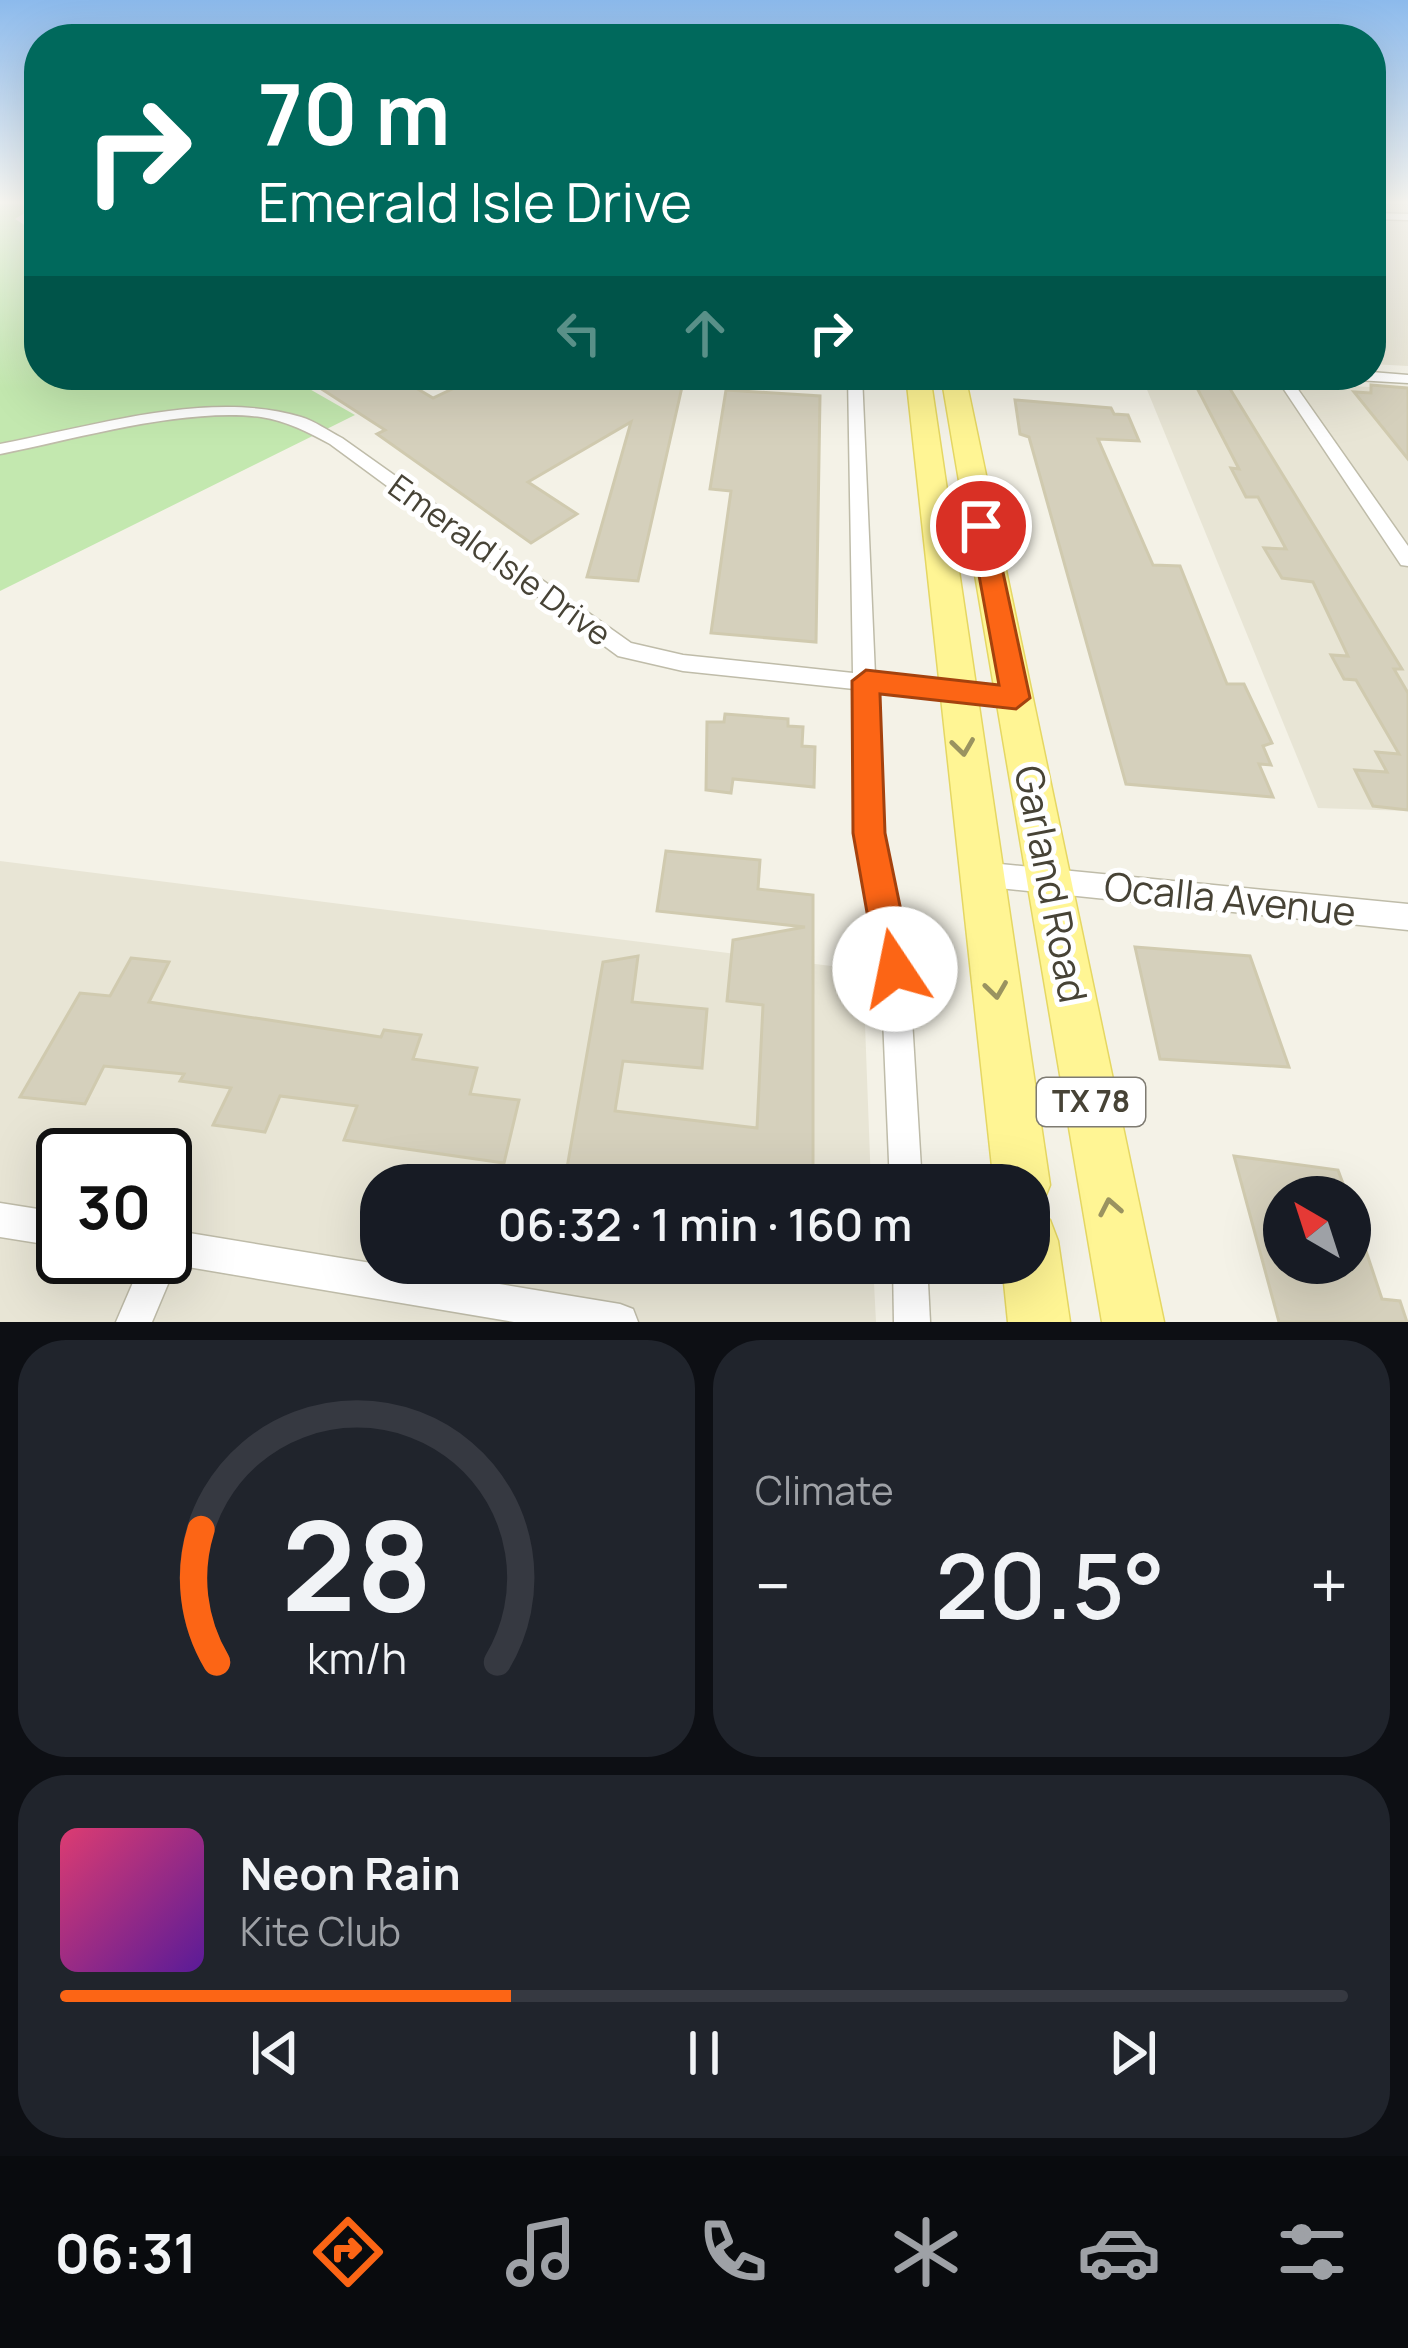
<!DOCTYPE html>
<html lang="en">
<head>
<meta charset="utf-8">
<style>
	body { margin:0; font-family:Manrope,sans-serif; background:#20242c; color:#f1f3f6; height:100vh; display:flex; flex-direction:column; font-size:45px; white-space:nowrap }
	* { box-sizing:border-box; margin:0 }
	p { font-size:39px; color:#9ea1a6 }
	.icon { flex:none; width:66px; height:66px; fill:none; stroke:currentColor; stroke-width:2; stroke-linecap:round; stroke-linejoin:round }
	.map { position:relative; height:1322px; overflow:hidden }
	.side { display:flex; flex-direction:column; gap:18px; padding:18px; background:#0d0f14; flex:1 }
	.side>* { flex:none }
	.top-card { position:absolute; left:24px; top:24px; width:1362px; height:366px; border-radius:48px; box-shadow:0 12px 48px #0002; background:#00695c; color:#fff; overflow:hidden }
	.needle { width:78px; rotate:321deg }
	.tools { position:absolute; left:1263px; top:1176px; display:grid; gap:24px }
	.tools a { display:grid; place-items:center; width:108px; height:108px; border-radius:50%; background:#171b24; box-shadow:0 12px 48px #0002; font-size:60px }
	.speed { position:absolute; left:36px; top:1128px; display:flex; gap:24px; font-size:60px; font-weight:700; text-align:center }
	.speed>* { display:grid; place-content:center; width:156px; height:156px; border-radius:50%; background:#171b24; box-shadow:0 12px 48px #0002; line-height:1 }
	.speed .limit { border:6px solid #111; border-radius:18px; background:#fff; color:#111 }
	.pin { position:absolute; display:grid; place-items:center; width:102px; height:102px; color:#fff; margin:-51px; border:6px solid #fff; border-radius:50%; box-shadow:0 3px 12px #0007 }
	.me { position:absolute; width:132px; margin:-66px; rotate:349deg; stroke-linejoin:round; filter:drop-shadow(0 0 9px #0008) }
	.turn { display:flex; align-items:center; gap:42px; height:252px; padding:0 36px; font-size:54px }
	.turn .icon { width:156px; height:156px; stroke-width:2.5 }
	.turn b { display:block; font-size:84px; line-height:102px }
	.lanes { display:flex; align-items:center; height:114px; padding:0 36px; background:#0003; justify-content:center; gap:60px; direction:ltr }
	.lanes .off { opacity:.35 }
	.big { font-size:90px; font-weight:600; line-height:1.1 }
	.side .tile { flex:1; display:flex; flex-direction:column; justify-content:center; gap:18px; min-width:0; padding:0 42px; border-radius:48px; background:#20242c }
	.side .dial { align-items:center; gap:0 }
	.dial svg { height:312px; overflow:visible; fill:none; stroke:#363941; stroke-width:7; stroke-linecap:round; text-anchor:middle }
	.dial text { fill:#f1f3f6; stroke:none }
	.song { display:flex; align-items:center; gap:36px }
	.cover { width:144px; height:144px; border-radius:18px; background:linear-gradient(135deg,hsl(340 70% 55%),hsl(270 70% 35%)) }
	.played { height:12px; border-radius:6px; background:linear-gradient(90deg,#fc6515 35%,#363941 35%) }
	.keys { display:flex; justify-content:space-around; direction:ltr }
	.heat { display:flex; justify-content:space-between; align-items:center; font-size:66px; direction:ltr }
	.side .tiles { flex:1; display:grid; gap:18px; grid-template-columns:1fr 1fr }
	.tile:last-child { grid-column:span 2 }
	.trip { position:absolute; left:360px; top:1164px; width:690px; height:120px; border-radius:48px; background:#171b24; box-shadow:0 12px 48px #0002; font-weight:600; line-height:120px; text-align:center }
	.tabs { display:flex; height:192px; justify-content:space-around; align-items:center; background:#090b0e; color:#9ea1a6 }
	.tabs .icon { width:84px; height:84px }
	.tabs .active { color:#fc6515 }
	.tabs b { font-size:54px; color:#f1f3f6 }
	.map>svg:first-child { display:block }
	.residential { fill:#e8e5d5; fill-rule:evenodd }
	.green { fill:#c3e8af }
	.building { fill:#d5d0bc; stroke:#d0caaf; stroke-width:3 }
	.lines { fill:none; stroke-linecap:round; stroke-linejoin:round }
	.street-casing { stroke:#bfbca9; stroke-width:3 }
	.primary-casing { stroke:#e5d763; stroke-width:3 }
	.street { fill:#fff; fill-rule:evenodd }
	.primary { fill:#fff594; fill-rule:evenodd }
	.oneway { stroke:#9a9360 }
	.route { fill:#fc6515; stroke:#a4420e; stroke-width:3 }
	.labels { text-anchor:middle; stroke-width:10; stroke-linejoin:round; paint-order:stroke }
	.shield { fill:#fff; stroke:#7e7b72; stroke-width:3 }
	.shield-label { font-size:30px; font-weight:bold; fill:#474336 }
	.street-label { font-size:33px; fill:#474336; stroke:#fff }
	.near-street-label { font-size:39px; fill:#474336; stroke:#fff }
</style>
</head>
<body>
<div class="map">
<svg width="1408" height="1322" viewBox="0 0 1408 1322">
	<rect width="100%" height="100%" fill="#f4f2e7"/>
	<g class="residential">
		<polygon points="1371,204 1408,204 1408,366 1371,364"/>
		<polygon points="1141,375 1408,389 1408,811 1318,808"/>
		<path d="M0,861L863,970L871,1185H381V1263H873L876,1322H0ZM63,1155H165V1257H63Z"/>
	</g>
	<polygon class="green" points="0,204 39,204 15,219 39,234 39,375 285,375 355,415 0,591"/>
	<g class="building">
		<polygon points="300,375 394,375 433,398 482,375 540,375 554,383 568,375 607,375 625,384 682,387 638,581 587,577 631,422 528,482 577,514 531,543 377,434 385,430"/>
		<polygon points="1195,384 1227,384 1402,669 1394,669 1408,693 1408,810 1373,806 1355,770 1387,772 1376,752 1399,754 1356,680 1344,679 1331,655 1348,656 1313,582 1282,578 1264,548 1286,549 1258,497 1246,497 1231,468 1239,469"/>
		<polygon points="1371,385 1408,388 1408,459 1354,392 1371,393"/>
		<polygon points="726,390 820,396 816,642 711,633 731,491 710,489"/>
		<polygon points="1015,400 1111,408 1114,414 1128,415 1139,441 1098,439 1153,565 1180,566 1227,684 1244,684 1272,743 1263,746 1271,765 1259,764 1273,797 1126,784 1029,437 1020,434"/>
		<polygon points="725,714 788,719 788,726 803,727 802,746 815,747 814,787 733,779 731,793 706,790 707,722 724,722"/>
		<polygon points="666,851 760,860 758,889 813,895 813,1185 564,1185 603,962 638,956 632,1002 707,1009 702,1068 623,1061 615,1111 757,1128 763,1005 727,1001 733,940 805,927 657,911"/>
		<polygon points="1135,947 1250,956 1289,1067 1160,1059"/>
		<polygon points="131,958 169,962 149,1002 381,1037 384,1030 421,1035 413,1059 477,1068 470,1094 519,1100 504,1163 344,1140 357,1106 280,1096 265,1132 213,1125 231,1088 180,1081 184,1074 104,1066 85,1104 20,1097 80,993 110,996"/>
		<polygon points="1234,1156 1338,1170 1348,1197 1284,1197 1284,1263 1350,1263 1354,1215 1382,1299 1400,1301 1407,1322 1279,1322"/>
	</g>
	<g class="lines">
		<g class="street-casing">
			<g id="street">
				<polygon points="1371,213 1408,214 1408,220 1371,219"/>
				<polygon points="1371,372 1408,375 1408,383 1339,379 1332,375"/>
				<path d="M848,375H862L875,675L1015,689L1023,692L1026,698L1023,704L1015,707L876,692L881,834L909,969L922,1185H890L881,969L857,834L854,689L683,671L618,656L330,444C308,432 287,421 261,417C184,407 77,439 0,454V444C91,427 210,389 301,417C315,421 328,431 342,438L631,643L683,655L853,673Z"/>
				<polygon points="1284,375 1298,375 1297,388 1408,546 1408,566 1401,565 1283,388"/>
				<polygon points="980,862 1408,904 1408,930 980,886 971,883 967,874 971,865"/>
				<polygon points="0,1203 63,1213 63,1247 0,1237"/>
				<polygon points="165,1229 620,1304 633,1309 638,1322 514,1322 176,1265 152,1322 116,1322 144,1257 165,1257"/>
				<polygon points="893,1263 927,1263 930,1322 894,1322"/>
			</g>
		</g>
		<g class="primary-casing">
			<g id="primary">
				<polygon points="906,375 930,375 1050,1185 1042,1205 1029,1210 1029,1185 994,1185"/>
				<polygon points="941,375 965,375 1164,1322 1102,1322"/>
				<polygon points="1029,1212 1050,1220 1058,1241 1070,1322 1008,1322 1002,1263 1029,1263"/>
			</g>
		</g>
		<use href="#street" class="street"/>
		<use href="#primary" class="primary"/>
	</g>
	<defs><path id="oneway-chevron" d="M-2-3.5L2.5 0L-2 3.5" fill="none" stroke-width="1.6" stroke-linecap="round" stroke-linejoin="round" transform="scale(3)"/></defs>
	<g class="oneway">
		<use href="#oneway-chevron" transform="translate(963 747) rotate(82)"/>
		<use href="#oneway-chevron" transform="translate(996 990) rotate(82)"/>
		<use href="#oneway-chevron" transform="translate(1110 1207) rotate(-101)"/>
	</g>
	<linearGradient id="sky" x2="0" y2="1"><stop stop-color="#8cbaec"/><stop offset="0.52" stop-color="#faf9f4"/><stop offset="1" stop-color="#faf9f4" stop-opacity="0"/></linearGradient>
	<rect width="1408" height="389" fill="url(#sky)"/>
	<polygon class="route" points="981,518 993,526 1030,698 1016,709 880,694 885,833 913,969 908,982 895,987 882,982 877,969 853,833 852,681 866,670 999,685 970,526"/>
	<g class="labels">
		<rect class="shield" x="1037" y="1078" width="108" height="48" rx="9"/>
		<g class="shield-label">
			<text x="1091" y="1112">TX 78</text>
		</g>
		<g class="street-label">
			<text transform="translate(500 560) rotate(36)" y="12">Emerald Isle Drive</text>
		</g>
		<g class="near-street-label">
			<text transform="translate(1051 884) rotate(79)" y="14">Garland Road</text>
			<text transform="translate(1230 899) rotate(6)" y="14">Ocalla Avenue</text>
		</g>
	</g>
</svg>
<div class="tools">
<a><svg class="needle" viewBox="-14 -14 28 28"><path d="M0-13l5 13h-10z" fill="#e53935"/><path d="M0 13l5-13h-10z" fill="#9ea1a6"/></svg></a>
</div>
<div class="speed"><div class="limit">30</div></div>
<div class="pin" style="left:981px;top:526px;background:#d93025"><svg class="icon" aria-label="arrive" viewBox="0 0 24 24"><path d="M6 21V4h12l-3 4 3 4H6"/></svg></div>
<svg class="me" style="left:895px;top:969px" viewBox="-20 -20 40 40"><circle r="19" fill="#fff"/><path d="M0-13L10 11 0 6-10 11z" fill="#fc6515"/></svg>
<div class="trip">06:32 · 1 min · 160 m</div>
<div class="top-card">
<div class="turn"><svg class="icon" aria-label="right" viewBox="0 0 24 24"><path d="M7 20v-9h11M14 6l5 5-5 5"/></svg><div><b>70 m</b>Emerald Isle Drive</div></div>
<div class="lanes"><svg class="icon off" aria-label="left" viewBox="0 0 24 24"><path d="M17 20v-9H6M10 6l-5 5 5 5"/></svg><svg class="icon off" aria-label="ahead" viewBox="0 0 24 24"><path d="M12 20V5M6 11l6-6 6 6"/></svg><svg class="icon" aria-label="right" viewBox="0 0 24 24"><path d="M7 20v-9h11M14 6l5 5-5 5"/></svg></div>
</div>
</div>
<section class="side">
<div class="tiles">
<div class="tile dial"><svg viewBox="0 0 100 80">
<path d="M14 69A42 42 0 1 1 86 69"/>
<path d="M14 69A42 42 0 0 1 10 35" stroke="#fc6515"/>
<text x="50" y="56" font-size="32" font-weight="700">28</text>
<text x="50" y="72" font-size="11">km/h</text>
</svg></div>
<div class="tile"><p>Climate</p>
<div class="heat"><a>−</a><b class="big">20.5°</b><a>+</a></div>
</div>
<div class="tile">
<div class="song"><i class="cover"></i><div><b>Neon Rain</b><p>Kite Club</p></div></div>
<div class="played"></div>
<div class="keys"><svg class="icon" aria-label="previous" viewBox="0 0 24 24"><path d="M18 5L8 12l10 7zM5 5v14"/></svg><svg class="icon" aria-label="pause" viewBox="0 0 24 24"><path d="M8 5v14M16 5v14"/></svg><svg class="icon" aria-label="next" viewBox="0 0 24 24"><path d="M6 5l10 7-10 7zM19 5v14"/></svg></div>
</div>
</div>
</section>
<nav class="tabs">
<b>06:31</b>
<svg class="icon active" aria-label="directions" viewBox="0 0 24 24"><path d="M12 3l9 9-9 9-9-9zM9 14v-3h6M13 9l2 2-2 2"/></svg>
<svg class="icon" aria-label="music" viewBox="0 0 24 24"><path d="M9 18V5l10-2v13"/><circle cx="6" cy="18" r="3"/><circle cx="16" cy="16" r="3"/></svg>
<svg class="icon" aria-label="phone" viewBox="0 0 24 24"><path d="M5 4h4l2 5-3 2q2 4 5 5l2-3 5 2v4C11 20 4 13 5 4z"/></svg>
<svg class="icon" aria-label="climate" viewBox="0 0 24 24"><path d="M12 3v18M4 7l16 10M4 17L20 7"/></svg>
<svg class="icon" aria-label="car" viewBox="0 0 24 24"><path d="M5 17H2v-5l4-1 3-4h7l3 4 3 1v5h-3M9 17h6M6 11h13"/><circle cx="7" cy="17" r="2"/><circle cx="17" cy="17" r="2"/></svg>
<svg class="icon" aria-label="filters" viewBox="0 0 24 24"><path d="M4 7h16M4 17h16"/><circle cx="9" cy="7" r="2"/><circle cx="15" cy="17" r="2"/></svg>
</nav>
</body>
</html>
